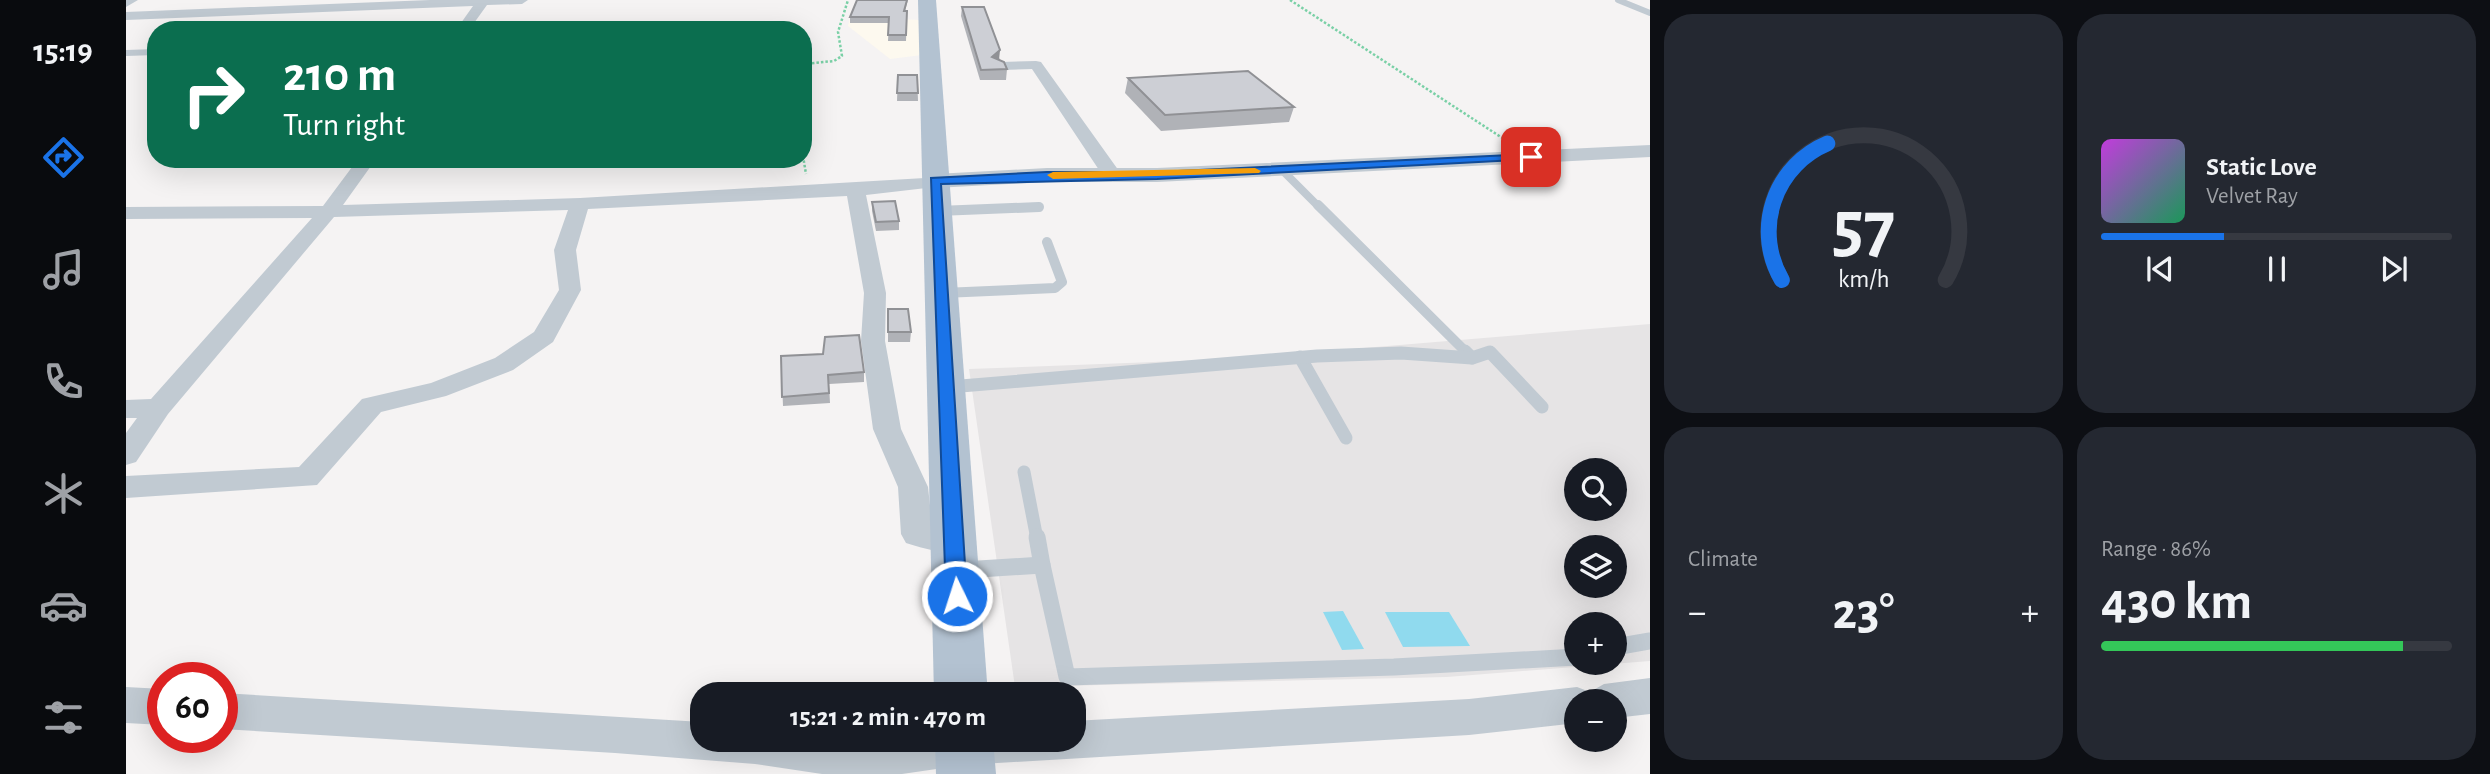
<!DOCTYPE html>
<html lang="en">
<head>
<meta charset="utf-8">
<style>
	body { margin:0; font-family:"Alegreya Sans",sans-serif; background:#242831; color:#f1f3f6; height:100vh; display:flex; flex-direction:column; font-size:26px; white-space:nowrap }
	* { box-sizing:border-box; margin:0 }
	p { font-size:23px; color:#9ea1a6 }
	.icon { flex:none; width:38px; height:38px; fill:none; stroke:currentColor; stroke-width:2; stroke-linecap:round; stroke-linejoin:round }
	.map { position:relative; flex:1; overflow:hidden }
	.details { display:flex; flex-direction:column; gap:14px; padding:14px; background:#0d0f14; width:840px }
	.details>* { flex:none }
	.top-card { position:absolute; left:21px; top:21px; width:665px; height:147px; border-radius:28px; box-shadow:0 7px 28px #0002; background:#0b6e4f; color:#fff; overflow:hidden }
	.buttons { position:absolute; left:1438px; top:458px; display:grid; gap:14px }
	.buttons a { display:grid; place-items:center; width:63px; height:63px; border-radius:50%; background:#171b24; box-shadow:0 7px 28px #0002; font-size:35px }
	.speed { position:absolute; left:21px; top:662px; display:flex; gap:14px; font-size:35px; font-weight:700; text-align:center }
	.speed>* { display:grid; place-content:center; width:91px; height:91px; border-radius:50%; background:#171b24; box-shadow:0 7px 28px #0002; line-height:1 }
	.speed .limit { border:10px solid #d22; background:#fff; color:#111 }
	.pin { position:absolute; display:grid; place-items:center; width:60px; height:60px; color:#fff; margin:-30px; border-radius:14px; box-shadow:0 4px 10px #0006 }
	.me { position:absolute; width:77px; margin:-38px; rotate:356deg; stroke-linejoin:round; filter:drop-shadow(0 0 5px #0008) }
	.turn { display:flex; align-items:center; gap:24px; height:147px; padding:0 21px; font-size:32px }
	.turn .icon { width:91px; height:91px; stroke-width:2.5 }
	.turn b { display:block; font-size:49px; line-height:60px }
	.big { font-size:52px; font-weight:700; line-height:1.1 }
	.details .tile { flex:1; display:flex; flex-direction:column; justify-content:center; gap:10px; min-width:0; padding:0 24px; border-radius:28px; background:#242831 }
	.details .dial { align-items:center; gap:0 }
	.dial svg { height:182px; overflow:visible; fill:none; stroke:#363941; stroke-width:7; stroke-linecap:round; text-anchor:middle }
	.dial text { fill:#f1f3f6; stroke:none }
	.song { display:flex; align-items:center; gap:21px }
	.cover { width:84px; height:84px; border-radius:10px; background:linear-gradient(135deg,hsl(290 70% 55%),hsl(150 70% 35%)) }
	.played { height:7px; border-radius:4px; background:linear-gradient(90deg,#1a73e8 35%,#363941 35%) }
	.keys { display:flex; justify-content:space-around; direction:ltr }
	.heat { display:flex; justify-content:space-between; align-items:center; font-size:38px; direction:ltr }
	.charge { height:10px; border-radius:5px; background:linear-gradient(90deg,#34c759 86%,#363941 0) }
	.details .tiles { flex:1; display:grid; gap:14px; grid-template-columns:repeat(2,1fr) }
	.trip { position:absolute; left:564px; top:682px; width:396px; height:70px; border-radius:28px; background:#171b24; box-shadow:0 7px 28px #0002; font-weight:700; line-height:70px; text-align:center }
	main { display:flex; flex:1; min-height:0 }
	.tab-bar { display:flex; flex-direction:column; width:126px; justify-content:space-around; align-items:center; background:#090b0e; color:#9ea1a6 }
	.tab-bar .icon { width:49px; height:49px }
	.tab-bar .selected { color:#1a73e8 }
	.tab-bar b { font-size:32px; color:#f1f3f6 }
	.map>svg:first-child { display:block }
	.commercial { fill:#fdf9ef }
	.education { fill:#e6e4e5; fill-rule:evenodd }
	.water { fill:#90daee }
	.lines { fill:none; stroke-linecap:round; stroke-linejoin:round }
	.path { stroke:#7ad0a6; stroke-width:2.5; stroke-dasharray:2.5 2; stroke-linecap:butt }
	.service-far4 { stroke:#c1cad2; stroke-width:6 }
	.service-far3 { stroke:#c1cad2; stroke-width:8 }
	.service-far2 { stroke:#c1cad2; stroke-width:10 }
	.service-far1 { stroke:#c1cad2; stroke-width:13 }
	.service { stroke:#c1cad2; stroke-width:17 }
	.minor { fill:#c1cad2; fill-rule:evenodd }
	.tertiary { fill:#c1cad2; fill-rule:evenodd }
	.primary { fill:#b3c2d1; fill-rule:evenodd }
	.wall { fill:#b0b2b7 }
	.shaded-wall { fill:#909195 }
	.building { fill:#cdcfd5; stroke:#909195; stroke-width:2 }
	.route { fill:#1a73e8; stroke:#114b97; stroke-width:2 }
	.slow { fill:#f59e0b }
</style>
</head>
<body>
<main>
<nav class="tab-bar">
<b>15:19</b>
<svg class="icon selected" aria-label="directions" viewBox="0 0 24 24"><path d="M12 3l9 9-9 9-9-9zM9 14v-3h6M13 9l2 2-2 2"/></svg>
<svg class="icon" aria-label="music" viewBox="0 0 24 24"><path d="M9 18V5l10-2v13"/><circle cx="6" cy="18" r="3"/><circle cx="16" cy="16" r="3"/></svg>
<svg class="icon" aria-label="phone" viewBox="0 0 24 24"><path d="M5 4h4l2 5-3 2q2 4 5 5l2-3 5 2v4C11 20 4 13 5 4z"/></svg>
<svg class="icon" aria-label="climate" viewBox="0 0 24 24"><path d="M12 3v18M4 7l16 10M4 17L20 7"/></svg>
<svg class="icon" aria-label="car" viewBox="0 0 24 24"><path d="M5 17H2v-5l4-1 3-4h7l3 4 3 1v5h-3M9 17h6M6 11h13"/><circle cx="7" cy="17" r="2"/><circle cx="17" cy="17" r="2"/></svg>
<svg class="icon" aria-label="filters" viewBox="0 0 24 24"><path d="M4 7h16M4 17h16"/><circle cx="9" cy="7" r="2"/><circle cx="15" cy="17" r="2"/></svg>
</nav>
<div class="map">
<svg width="1524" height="774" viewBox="0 0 1524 774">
	<rect width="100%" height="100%" fill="#f5f3f3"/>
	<polygon class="commercial" points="724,17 795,20 796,55 764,59 722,26"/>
	<path class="education" d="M1524,324V661L1321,677L889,687L843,369L1106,359ZM1451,471H1489V509H1451ZM1451,548H1489V586H1451ZM1451,625H1489V663H1451Z"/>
	<g class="water">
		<polygon points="1217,611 1238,649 1216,650 1197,612"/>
		<polygon points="1259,612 1323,612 1344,646 1277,647"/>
	</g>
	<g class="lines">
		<g class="path">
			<polyline points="1164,0 1381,141"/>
			<polyline points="677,64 708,61 716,56 712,32 722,0"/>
			<polyline points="677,156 680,174"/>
		</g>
		<g class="service-far4">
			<polyline points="1492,0 1524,13"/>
			<polyline points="0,53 30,52"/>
		</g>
		<polyline class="service-far3" points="1156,170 1193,207"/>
		<g class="service-far2">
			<polyline points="1192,205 1341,353"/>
			<polyline points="812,211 913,207"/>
			<polyline points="817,293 929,288 936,282 921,242"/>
			<polyline points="1269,353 1278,353"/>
			<polyline points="1360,353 1365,353"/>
		</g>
		<g class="service-far1">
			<polyline points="1339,351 1346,358"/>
			<polyline points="1174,357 1220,438"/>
			<polyline points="823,387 1191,356 1275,353 1346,358 1364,352 1416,407"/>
			<polyline points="898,472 911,539"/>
		</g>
		<g class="service">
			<polyline points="911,537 916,565"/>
			<polyline points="837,570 916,565 941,677 1268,667 1451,657"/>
			<polyline points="1489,647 1524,641"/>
		</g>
		<g class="minor">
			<polygon points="304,0 402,0 396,4 361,5 343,30 330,30 347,6 0,20 0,12"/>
			<polygon points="910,61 915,62 993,171 995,175 993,179 979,179 906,69 875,70 868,66 875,62"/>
			<path d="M232,159H250L217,205L454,198L816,177L818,181L809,187L740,195L760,293L759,341L775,429L802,487L806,524L838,531L843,540L838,549C820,555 798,549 780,543L775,534L772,487L747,429L735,341L738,293L721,196L462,209L450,250L455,290L427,342L387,370L320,396L255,412L191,485L0,498V476L173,467L236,399L305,383L369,358L408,332L433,290L428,250L442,210L208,217L42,414L10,462L0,465V433L11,418H0V400L25,399L186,218L0,219V207L197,206Z"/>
			<polygon points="1524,678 1524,714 1489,718 1489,702 1451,702 1451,723 1343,735 838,765 776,774 696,774 629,764 489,753 96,729 96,693 576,722 576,740 947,740 947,721 1343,699 1451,687 1464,692 1478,684"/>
			<polygon points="0,687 37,689 37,725 0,723"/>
		</g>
		<g class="tertiary">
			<polygon points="0,0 12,0 0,7"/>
			<polygon points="1524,145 1524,157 1031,182 921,182 809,188 798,181 809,174 921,168 1031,168"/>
		</g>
		<g class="primary">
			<polygon points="792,0 810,0 862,695 808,695"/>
			<polygon points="809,740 867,740 870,774 810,774"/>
		</g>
	</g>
	<g class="wall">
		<polygon points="731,0 782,0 779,11 781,11 780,41 762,41 763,23 724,23 724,17"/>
		<polygon points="836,7 881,69 880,80 854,80 835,16"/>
		<polygon points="772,75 791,75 792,101 771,101"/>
		<polygon points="1002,78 1168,107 1163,122 1035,131 999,93"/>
		<polygon points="746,202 773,221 773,230 750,231 746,211"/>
		<polygon points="762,309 785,332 784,342 762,342"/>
		<polygon points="655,356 738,372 738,382 703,384 704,403 657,406"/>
	</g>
	<polygon class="shaded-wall" points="874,50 873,60 866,57"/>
	<g class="building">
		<polygon points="731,0 781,0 778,11 781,11 780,35 762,35 763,17 724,17"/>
		<polygon points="836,7 858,7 874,50 866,57 878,62 881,69 855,70"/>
		<polygon points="1122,71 1168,107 1039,115 1002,78"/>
		<polygon points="772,75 791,75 792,93 771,93"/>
		<polygon points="769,201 773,221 750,222 746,202"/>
		<polygon points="762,309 782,309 785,332 762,332"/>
		<polygon points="733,335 738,372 702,375 703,393 656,397 655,356 697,354 699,337"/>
	</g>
	<polygon class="route" points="1405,154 1411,157 1409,159 1031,179 815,184 841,596 838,602 831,604 823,602 820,596 805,178 921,172 1031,172"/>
	<polygon class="slow" points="1129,168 1135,171 1133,173 927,179 921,175 927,172"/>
</svg>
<div class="buttons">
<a><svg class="icon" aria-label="search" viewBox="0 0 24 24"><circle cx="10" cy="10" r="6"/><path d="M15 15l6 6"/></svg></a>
<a><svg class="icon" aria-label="layers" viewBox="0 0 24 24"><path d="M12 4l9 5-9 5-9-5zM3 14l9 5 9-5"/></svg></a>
<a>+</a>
<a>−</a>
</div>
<div class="speed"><div class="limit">60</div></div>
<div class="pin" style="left:1405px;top:157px;background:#d93025"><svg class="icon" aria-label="arrive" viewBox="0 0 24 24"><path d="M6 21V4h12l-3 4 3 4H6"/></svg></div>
<svg class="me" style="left:831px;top:596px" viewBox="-20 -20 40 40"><circle r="17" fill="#1a73e8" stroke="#fff" stroke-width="3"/><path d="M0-11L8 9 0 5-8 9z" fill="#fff"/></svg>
<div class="trip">15:21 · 2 min · 470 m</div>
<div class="top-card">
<div class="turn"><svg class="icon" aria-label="right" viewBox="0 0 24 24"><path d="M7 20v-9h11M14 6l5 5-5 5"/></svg><div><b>210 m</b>Turn right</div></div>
</div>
</div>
<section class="details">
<div class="tiles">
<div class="tile dial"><svg viewBox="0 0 100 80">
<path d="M14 69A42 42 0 1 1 86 69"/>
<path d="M14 69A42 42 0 0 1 34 9" stroke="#1a73e8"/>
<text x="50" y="56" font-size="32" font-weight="700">57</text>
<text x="50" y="72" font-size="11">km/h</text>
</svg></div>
<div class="tile">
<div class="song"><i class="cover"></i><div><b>Static Love</b><p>Velvet Ray</p></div></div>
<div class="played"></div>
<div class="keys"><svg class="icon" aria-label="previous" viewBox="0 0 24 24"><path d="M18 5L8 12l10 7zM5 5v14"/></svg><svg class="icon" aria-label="pause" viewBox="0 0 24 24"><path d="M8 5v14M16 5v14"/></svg><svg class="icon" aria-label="next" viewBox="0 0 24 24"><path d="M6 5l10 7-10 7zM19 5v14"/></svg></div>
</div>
<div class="tile"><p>Climate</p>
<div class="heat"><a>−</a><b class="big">23°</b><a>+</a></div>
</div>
<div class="tile"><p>Range · 86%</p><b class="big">430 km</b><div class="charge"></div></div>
</div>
</section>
</main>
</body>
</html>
